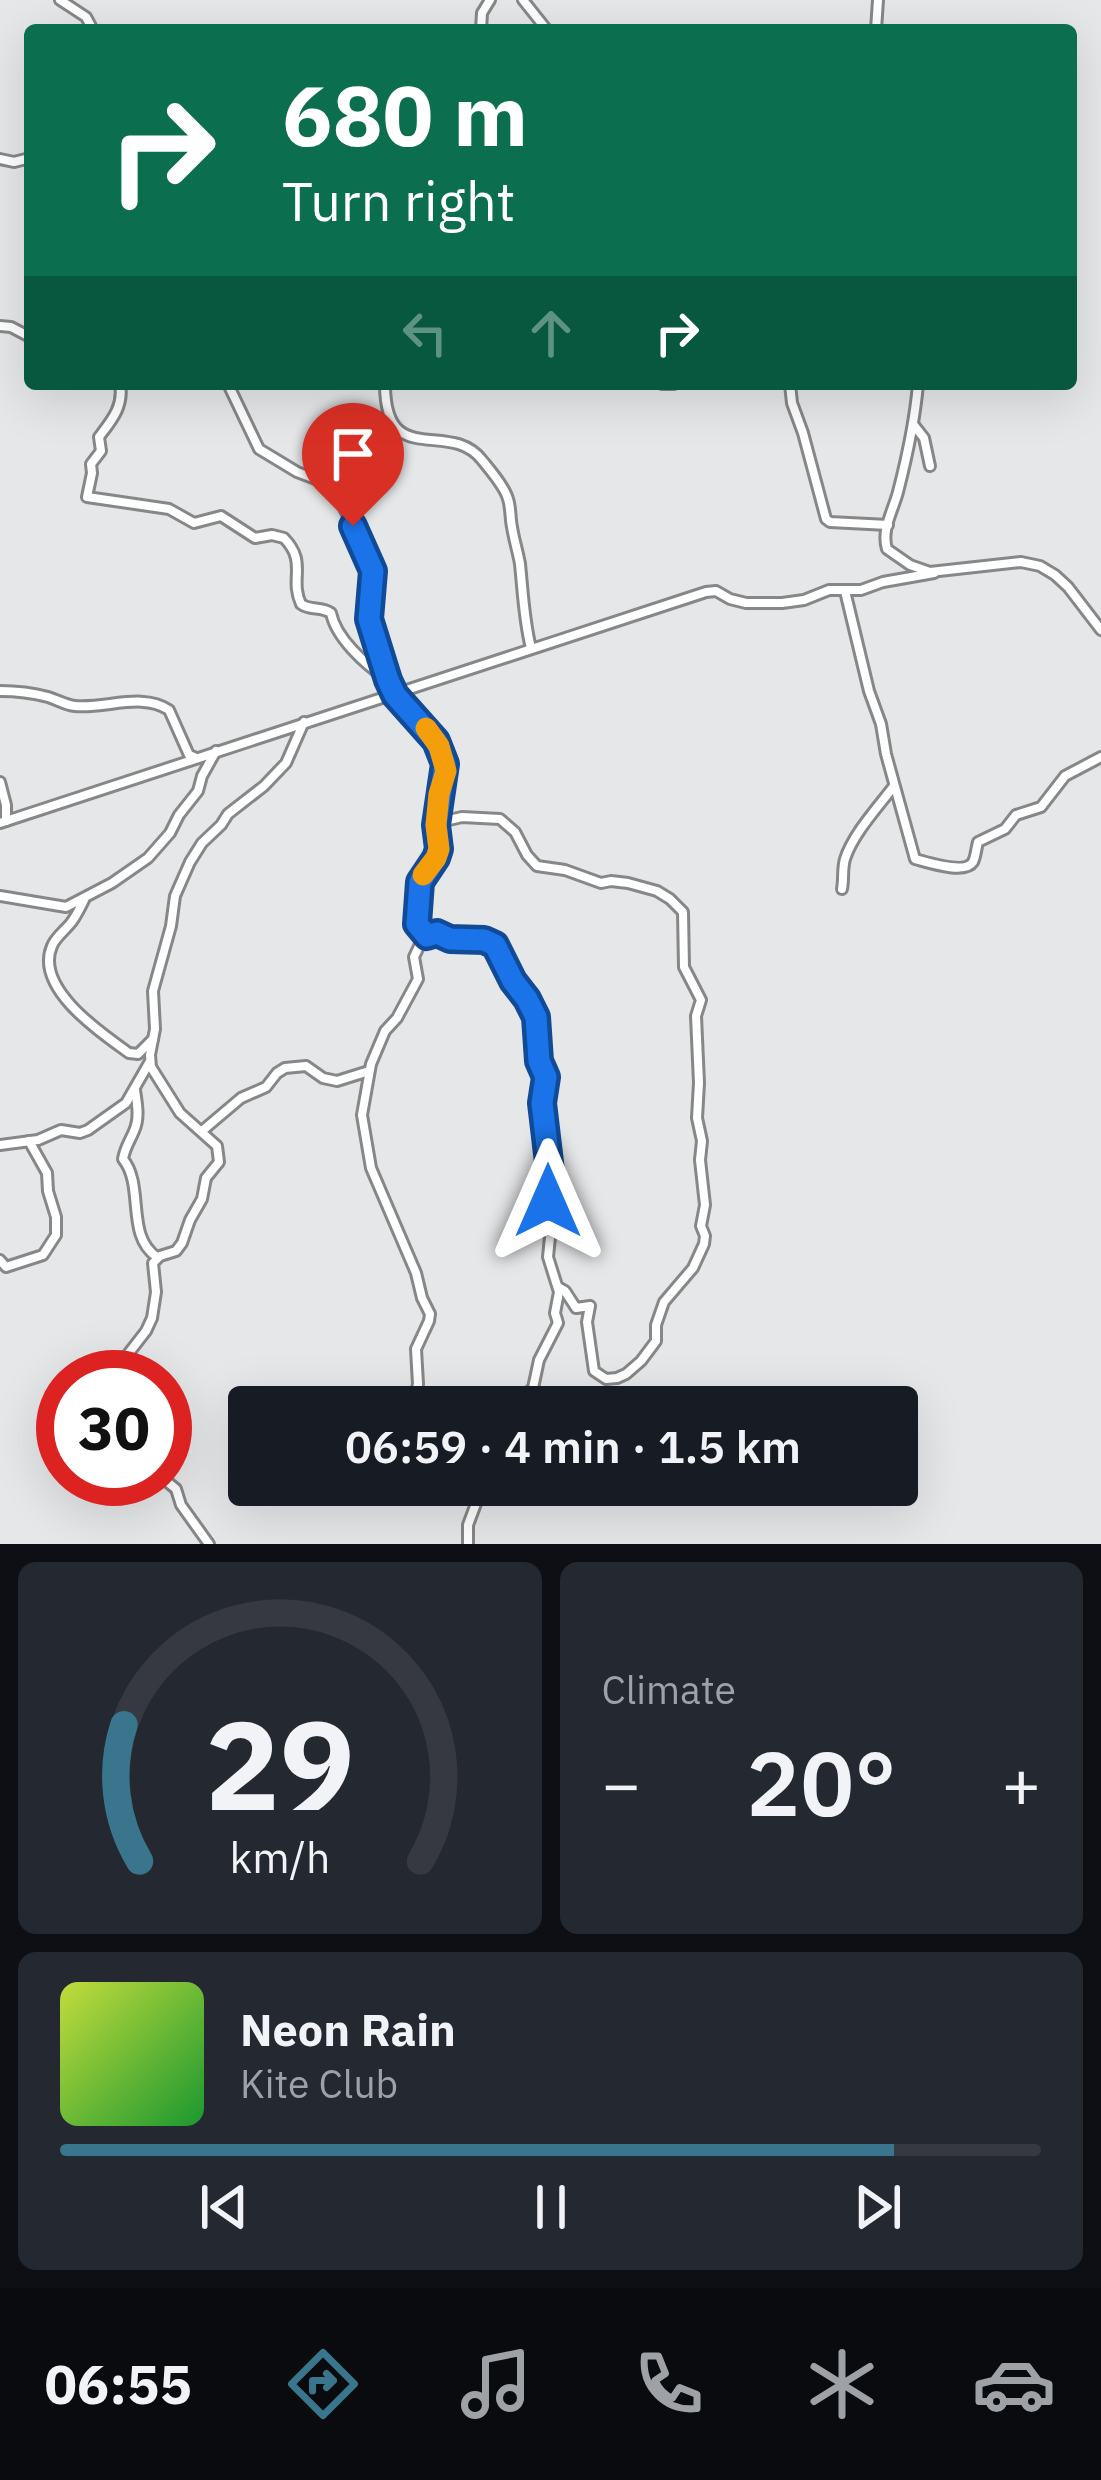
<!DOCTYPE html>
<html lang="en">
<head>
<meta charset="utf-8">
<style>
	body { margin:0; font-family:"IBM Plex Sans",sans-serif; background:#242831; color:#f1f3f6; height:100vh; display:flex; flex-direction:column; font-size:45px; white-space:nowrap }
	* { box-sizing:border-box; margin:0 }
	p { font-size:39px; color:#9ea1a6 }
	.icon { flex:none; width:66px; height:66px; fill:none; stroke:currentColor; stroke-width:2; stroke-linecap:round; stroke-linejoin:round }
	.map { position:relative; height:1544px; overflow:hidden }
	.side { display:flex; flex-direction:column; gap:18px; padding:18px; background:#0d0f14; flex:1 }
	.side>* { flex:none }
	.banner { position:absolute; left:24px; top:24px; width:1053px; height:366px; border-radius:12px; box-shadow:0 12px 48px #0002; background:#0b6e4f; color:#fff; overflow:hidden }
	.speed { position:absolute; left:36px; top:1350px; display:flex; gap:24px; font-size:60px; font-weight:700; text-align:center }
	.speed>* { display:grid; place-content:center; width:156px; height:156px; border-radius:50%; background:#171b24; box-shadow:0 12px 48px #0002; line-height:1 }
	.speed .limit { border:18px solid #d22; background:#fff; color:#111 }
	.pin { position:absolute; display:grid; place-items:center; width:102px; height:102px; color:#fff; margin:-123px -51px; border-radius:50% 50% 50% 0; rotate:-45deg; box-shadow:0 0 12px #0007 }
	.pin .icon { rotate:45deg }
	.me { position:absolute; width:132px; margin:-66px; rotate:0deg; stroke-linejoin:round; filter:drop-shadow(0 0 9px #0008) }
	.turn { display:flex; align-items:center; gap:42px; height:252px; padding:0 60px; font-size:54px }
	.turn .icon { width:156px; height:156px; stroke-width:2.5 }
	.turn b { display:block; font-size:84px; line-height:102px }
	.lanes { display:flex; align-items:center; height:114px; padding:0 60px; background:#0003; justify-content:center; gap:60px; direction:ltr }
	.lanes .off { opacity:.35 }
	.big { font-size:90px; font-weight:600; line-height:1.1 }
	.side .widget { flex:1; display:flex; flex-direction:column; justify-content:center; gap:18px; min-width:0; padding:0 42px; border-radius:18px; background:#242831 }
	.side .dial { align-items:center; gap:0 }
	.dial svg { height:312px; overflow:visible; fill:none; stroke:#363941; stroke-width:7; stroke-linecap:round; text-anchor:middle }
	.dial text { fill:#f1f3f6; stroke:none }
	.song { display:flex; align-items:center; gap:36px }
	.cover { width:144px; height:144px; border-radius:18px; background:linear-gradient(135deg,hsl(70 70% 55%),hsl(130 70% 35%)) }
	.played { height:12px; border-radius:6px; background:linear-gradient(90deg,#39758c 85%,#363941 85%) }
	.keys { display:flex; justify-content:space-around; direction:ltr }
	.heat { display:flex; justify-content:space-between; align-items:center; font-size:66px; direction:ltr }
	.side .tiles { flex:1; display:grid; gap:18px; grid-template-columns:1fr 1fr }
	.widget:last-child { grid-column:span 2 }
	.trip { position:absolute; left:228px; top:1386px; width:690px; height:120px; border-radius:12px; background:#171b24; box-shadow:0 12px 48px #0002; font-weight:600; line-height:120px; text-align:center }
	.tab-bar { display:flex; height:192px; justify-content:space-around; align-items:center; background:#090b0e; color:#9ea1a6 }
	.tab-bar .icon { width:84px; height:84px }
	.tab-bar .on { color:#39758c }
	.tab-bar b { font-size:54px; color:#f1f3f6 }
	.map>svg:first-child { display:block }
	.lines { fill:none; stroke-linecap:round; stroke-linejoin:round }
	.minor-casing { stroke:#868789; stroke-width:14 }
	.minor { stroke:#fff; stroke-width:8 }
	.route-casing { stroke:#114b97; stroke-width:30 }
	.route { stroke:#1a73e8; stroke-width:21 }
	.slow { stroke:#f59e0b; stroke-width:21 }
</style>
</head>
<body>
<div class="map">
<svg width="1101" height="1544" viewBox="0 0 1101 1544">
	<rect width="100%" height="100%" fill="#e6e7e9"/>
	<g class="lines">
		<g class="minor-casing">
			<g id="minor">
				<polyline points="60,0 86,17 93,30"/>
				<polyline points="523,0 547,30"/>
				<polyline points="481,30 482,13 490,0"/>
				<polyline points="876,30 878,0"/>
				<polyline points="0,159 14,162 30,158"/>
				<polyline points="0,326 11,327 30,337"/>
				<path d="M120,384C124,406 112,420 99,437L101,451L91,464L92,473L87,497L169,509L194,523L221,516L255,538L272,535L284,538C308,563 289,578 301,604C310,611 321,606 331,613C336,638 364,663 385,678"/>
				<polyline points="228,384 259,449 297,472 326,483 343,506 367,553 373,571 369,619 388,680 395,695 429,731 441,751 446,771 439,794 437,830 439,849 436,858 423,874 418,890 416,915 423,938 414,957 418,979 397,1018 385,1031 371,1064 362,1115 371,1168 416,1273 422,1298 430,1314 429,1321 416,1349 418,1384 415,1397 416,1407"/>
				<path d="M385,384C385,471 449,418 482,460C490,470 505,487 508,499C511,508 510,518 512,527C514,540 518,552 520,564C523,593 524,621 531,648"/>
				<polyline points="662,384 674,384"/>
				<polyline points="790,384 792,403 803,433 826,519 830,522 888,525"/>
				<path d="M918,384C915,420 907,457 898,492C893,511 881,530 887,549L910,565L930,572L1021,562L1040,566L1055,575L1068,587L1101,630"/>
				<polyline points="913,424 924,438 930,466"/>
				<path d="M845,591L869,691L881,724L886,754L915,859C927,862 965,875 973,862C976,856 976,849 978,842L1005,829L1016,815L1041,807L1065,776L1101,757"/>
				<path d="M0,691C16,691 33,693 48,697C58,700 65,705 75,706C106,709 142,692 169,710L189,755L194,757"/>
				<polyline points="0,782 6,805 6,821"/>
				<polyline points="439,813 449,820 462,817 500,819 515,832 527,855 537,866 565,870 601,883 611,881 628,883 657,891 670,899 683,912 684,967 701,1000 696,1016 699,1083 697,1118 702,1141 700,1160 705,1205 701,1226 705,1236 704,1244 693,1268 664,1302 656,1325 656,1341 641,1361 626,1374 617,1378 606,1379 594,1371 587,1322 590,1306 576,1308 565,1291 558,1287"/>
				<path d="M0,823C236,745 471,667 706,592L716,591L730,599L746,603H782L804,600L829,590H861L883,582L934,573"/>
				<path d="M842,889C844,879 842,869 845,859C853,834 878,807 894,786"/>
				<polyline points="0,896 66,907 112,883 148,858 170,833 179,815 198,791 202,776 216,751"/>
				<path d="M84,900C80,908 76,917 70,924C64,931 55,938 52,946C34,988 101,1033 129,1053L138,1054L153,1039"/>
				<polyline points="422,933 426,936 437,933 450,939 484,940 495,945 515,984 535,1012 539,1061 546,1077 542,1103 547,1135 551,1187 546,1216 550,1237 548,1257 559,1292 555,1313 558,1323 539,1360 533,1388 521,1399"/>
				<path d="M135,1090C137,1104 140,1118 134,1131C130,1141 125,1147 123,1159C145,1186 125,1236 157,1257"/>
				<polyline points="202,1131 241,1098 266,1087 277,1073 285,1068 306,1066 323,1078 337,1081 369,1071"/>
				<polyline points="0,1145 38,1140 61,1130 80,1133 88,1130 126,1103 149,1063"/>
				<polyline points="0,1260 6,1267 43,1255 56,1235 56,1217 48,1191 47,1173 29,1141"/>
				<polyline points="128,1377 125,1358 146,1331 152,1318 156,1292 153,1263 160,1256 176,1251 182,1243 190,1220 202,1199 206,1178 219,1162 217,1146 180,1113 151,1067 150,1055 155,1029 153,991 171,926 175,896 190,862 202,843 221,825 228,814 264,786 286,763 304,722"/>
				<polyline points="164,1479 176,1489 181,1505 209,1544"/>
				<polyline points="468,1544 468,1525 480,1493 473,1485"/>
			</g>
		</g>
		<use href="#minor" class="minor"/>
	</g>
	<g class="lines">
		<g class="route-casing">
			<polyline id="route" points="353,526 373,571 369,619 388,680 395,695 436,741 445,764 436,825 439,849 436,858 420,882 417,924 427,936 437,933 450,939 484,940 495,945 513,981 527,999 536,1017 539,1061 546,1077 542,1103 550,1171 548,1201"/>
		</g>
		<use href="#route" class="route"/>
		<polyline class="slow" points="423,875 436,858 439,849 436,825 439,794 446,771 439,746 426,728"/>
	</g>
</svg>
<div class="speed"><div class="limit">30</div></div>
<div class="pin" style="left:353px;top:526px;background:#d93025"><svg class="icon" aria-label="arrive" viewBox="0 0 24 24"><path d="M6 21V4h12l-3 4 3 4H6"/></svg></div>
<svg class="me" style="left:548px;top:1201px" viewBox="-20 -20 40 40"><path d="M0-17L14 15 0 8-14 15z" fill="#1a73e8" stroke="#fff" stroke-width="4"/></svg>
<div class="trip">06:59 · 4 min · 1.5 km</div>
<div class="banner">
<div class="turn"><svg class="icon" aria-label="right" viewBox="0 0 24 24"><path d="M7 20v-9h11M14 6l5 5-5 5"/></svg><div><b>680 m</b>Turn right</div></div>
<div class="lanes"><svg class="icon off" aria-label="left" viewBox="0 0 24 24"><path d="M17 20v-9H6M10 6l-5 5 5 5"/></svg><svg class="icon off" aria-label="ahead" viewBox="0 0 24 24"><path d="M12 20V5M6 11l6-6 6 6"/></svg><svg class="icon" aria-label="right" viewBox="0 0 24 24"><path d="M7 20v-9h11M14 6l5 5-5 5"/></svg></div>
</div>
</div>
<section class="side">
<div class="tiles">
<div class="widget dial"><svg viewBox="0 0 100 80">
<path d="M14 69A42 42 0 1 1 86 69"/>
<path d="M14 69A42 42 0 0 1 10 34" stroke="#39758c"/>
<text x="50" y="56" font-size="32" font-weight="700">29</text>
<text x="50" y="72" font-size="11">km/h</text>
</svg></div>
<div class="widget"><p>Climate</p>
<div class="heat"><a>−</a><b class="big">20°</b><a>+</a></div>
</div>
<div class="widget">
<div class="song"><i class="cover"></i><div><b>Neon Rain</b><p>Kite Club</p></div></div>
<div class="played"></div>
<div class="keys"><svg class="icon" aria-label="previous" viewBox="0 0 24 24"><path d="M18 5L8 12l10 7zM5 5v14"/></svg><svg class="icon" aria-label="pause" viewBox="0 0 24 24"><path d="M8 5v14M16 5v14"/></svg><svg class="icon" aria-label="next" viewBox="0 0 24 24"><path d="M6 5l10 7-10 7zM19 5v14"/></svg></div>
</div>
</div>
</section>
<nav class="tab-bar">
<b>06:55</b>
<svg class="icon on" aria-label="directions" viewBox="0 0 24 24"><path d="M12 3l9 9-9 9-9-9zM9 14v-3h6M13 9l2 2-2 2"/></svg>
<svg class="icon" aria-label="music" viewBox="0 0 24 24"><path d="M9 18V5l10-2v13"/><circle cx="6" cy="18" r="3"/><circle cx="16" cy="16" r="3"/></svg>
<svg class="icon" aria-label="phone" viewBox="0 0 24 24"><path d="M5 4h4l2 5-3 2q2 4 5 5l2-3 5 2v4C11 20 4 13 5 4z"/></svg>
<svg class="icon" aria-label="climate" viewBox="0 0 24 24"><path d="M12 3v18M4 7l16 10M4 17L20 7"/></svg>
<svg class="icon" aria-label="car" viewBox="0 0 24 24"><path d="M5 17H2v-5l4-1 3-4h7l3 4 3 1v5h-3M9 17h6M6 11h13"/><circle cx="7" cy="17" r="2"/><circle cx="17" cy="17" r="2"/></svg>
</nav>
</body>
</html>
